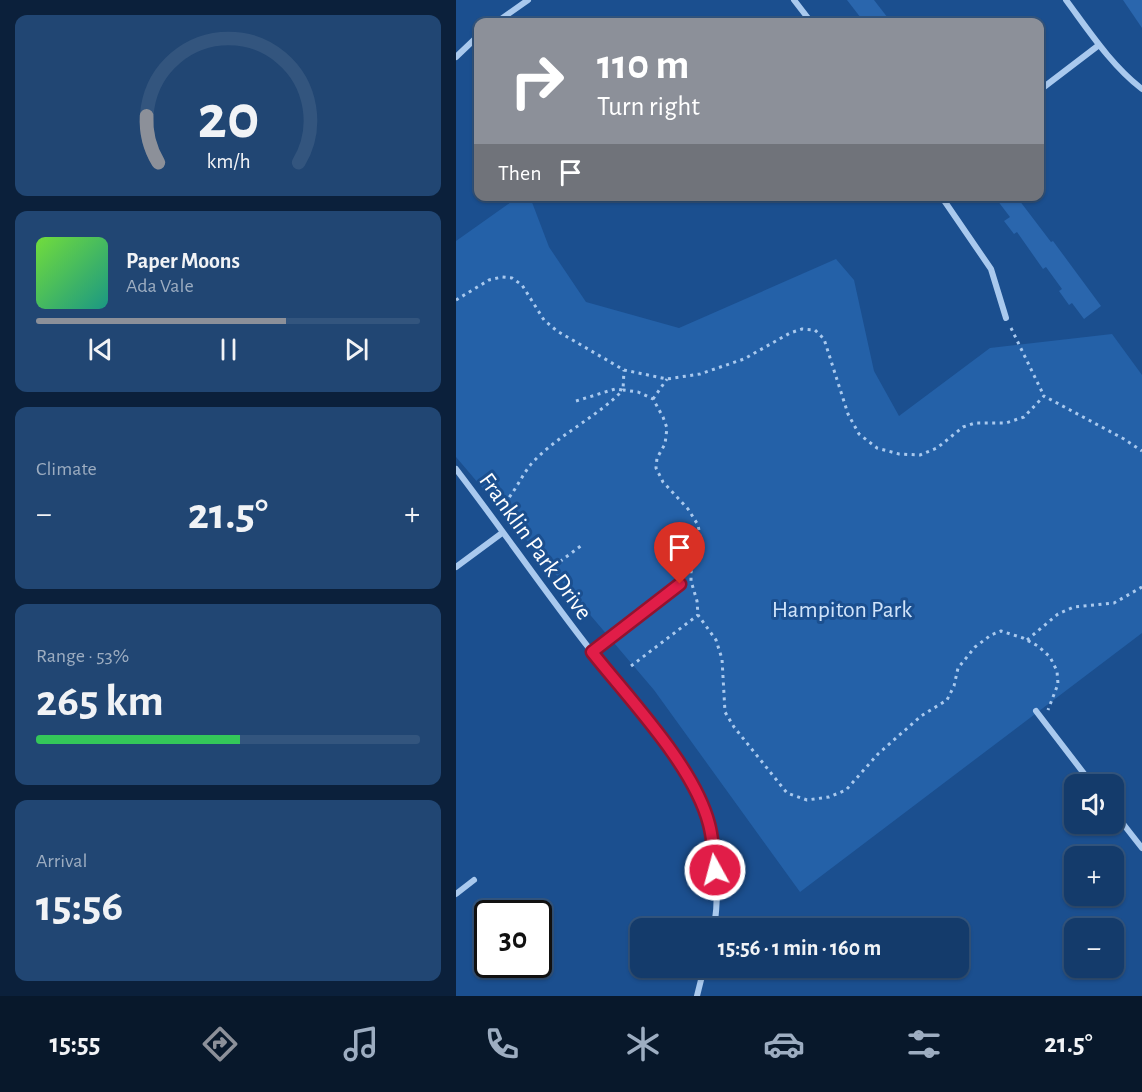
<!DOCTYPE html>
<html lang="en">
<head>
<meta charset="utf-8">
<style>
	body { margin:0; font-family:"Alegreya Sans",sans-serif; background:#214673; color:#f1f3f6; height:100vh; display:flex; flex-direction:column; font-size:22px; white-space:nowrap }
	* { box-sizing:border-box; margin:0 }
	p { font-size:20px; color:#9dadc1 }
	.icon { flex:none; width:33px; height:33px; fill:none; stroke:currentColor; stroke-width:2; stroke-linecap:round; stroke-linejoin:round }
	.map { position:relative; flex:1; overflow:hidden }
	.drawer { display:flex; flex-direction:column; gap:15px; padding:15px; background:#0b203b; width:456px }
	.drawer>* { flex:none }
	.top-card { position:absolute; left:18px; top:18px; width:570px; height:183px; border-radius:12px; box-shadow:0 2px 4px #0004,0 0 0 2px #33557e; background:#8c9099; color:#fff; overflow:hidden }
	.fabs { position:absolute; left:608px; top:774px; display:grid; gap:12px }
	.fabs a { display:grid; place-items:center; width:60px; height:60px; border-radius:12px; background:#143b6b; box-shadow:0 2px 4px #0004,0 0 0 2px #33557e; font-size:30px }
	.speed { position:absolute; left:18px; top:900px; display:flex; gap:12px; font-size:30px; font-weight:700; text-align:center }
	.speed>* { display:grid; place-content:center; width:78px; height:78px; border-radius:50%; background:#143b6b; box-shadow:0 2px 4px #0004,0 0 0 2px #33557e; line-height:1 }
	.speed .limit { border:3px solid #111; border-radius:9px; background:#fff; color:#111 }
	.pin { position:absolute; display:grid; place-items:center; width:51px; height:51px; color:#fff; margin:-62px -26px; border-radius:50% 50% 50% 0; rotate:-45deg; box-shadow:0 0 6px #0007 }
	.pin .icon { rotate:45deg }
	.me { position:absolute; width:66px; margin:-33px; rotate:353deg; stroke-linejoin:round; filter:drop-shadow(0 0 4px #0008) }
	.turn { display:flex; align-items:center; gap:21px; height:126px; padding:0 24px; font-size:27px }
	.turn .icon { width:78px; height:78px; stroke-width:2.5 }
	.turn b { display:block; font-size:42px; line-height:51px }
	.then { display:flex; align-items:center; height:57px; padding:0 24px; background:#0003; gap:12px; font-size:22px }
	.big { font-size:45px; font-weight:700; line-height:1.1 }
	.drawer .card { flex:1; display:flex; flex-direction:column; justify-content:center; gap:9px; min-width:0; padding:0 21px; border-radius:12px; background:#214673 }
	.drawer .dial { align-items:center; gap:0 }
	.dial svg { height:156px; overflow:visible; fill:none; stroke:#33557e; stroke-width:7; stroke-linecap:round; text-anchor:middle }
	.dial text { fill:#f1f3f6; stroke:none }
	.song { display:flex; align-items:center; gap:18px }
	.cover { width:72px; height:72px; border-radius:9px; background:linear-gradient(135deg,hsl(100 70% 55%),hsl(170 70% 35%)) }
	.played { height:6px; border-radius:3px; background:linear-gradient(90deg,#8c9099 65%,#33557e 65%) }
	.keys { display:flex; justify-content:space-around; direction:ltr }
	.heat { display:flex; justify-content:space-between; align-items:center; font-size:33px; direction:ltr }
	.charge { height:9px; border-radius:4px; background:linear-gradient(90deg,#34c759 53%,#33557e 0) }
	.trip { position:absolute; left:174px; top:918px; width:339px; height:60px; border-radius:12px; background:#143b6b; box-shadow:0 2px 4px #0004,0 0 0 2px #33557e; font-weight:700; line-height:60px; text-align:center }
	.tab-bar { display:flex; height:96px; justify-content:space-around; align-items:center; background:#08182b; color:#9dadc1 }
	.tab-bar .icon { width:42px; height:42px }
	.tab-bar .on { color:#8c9099 }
	.tab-bar b { font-size:27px; color:#f1f3f6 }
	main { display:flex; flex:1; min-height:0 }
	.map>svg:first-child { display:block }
	.green { fill:#2461a8 }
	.building { fill:#2a66ad }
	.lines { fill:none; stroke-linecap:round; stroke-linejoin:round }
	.path { stroke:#a9c9ee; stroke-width:3; stroke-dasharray:3 4.5; stroke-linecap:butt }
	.service { stroke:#a9c9ee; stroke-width:4.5 }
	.minor { stroke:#a9c9ee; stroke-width:6 }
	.route-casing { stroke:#92132f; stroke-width:15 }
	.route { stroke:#e11d48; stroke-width:10 }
	.labels { text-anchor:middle; stroke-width:6; stroke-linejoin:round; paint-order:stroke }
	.street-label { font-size:24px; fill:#fff; stroke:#1b4f8f }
	.park-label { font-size:24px; fill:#cfe3fa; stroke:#1b4f8f }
</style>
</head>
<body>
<main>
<section class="drawer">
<div class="card dial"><svg viewBox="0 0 100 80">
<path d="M14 69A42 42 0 1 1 86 69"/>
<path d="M14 69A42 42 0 0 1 8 45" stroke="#8c9099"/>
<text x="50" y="56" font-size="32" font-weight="700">20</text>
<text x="50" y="72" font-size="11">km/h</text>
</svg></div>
<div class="card">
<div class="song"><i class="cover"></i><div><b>Paper Moons</b><p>Ada Vale</p></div></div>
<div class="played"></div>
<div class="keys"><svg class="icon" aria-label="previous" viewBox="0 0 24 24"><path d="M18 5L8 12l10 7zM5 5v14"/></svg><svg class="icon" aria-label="pause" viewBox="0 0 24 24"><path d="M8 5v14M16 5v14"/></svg><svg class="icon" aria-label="next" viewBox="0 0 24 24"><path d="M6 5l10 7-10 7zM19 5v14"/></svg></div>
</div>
<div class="card"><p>Climate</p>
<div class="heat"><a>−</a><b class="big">21.5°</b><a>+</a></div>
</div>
<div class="card"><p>Range · 53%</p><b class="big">265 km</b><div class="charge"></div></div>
<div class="card"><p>Arrival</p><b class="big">15:56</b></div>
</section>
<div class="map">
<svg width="686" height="996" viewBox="0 0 686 996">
	<rect width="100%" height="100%" fill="#1b4f8f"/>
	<polygon class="green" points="62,197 74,197 93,247 130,302 223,328 380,259 398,280 418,371 443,416 534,348 656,334 686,375 686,633 344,892 198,690 0,457 0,241"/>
	<g class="building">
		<polygon points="391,0 418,0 435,22 408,22"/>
		<polygon points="667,0 686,0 686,28"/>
		<polygon points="538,196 560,196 595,242 597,241 645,306 628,319 616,303 613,305 603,291 606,289 590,267 587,269 561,232 558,234 548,221 554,217"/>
	</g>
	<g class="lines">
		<g class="path">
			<polyline points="0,300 33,280 46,277 56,278 66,285 88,320 101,331 168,370 211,379 244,374 288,359 334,333 346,329 359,330 368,339 392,414 403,434 421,448 443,454 464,455 481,448 507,427 519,423 550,423 568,417 588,396 668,439 686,451"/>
			<polyline points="555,328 588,396"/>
			<polyline points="197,399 211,379"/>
			<polyline points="120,401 159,389 167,390 168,370"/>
			<path d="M43,508C58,496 64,477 76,463C103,434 140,418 167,390L182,392L197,399L207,417L211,428L209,444L201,458L200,468L207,482L232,509L242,525L245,542L235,572V581L241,601L242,615L260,640L266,659L269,712L278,727L331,793L351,800L373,797L390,790L422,754L465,716L491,700L498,686L502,668L519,647L535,635L545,631L567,638L582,646L594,657L601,671L602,684L592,710"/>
			<polyline points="98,566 126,545"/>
			<polyline points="571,640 602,614 618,607 658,603 686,587"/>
			<polyline points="175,666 242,615"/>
		</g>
		<polyline class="service" points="136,652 223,584"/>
		<g class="minor">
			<polyline points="338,0 355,22"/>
			<path d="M610,0C633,31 655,65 686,89"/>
			<polyline points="41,22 72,0"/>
			<polyline points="0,57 22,36"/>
			<polyline points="584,90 643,45"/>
			<polyline points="485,196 535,269 550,318"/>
			<path d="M0,469C46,529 89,592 136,652C173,701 220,746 245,803C261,838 264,891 258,928"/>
			<polyline points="0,567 46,533"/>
			<polyline points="580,711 636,784"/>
			<polyline points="657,811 686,848"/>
			<polyline points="0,894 18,880"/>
			<polyline points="241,996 248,968"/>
		</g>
	</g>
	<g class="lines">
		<g class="route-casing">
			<path id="route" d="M224,584L136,652C173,699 238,766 253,824C257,839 258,855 259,870"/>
		</g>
		<use href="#route" class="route"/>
	</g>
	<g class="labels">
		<g class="street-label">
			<text transform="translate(80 546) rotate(54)" y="8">Franklin Park Drive</text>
		</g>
		<g class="park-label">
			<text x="386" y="617">Hampiton Park</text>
		</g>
	</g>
</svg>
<div class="fabs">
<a><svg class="icon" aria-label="sound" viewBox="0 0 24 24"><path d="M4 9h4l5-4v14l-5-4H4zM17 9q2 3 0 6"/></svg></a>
<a>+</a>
<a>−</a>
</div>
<div class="speed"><div class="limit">30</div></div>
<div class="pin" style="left:224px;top:584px;background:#d93025"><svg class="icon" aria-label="arrive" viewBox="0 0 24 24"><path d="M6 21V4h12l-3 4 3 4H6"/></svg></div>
<svg class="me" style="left:259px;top:870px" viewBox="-20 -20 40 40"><circle r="17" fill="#e11d48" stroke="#fff" stroke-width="3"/><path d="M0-11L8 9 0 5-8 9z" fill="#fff"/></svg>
<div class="trip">15:56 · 1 min · 160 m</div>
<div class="top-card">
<div class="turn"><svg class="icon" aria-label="right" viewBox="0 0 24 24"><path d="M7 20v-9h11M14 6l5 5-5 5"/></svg><div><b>110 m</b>Turn right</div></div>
<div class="then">Then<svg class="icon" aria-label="arrive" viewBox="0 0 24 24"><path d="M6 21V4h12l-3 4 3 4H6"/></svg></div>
</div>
</div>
</main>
<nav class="tab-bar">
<b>15:55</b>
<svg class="icon on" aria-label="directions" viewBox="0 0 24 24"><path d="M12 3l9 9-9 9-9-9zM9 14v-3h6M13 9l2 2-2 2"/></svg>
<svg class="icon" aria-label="music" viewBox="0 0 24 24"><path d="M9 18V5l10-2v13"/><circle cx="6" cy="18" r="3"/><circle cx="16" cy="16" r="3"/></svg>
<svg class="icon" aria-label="phone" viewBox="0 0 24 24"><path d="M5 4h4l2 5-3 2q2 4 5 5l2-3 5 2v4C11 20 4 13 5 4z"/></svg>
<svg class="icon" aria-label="climate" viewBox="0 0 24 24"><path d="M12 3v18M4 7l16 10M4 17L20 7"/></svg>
<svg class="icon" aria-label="car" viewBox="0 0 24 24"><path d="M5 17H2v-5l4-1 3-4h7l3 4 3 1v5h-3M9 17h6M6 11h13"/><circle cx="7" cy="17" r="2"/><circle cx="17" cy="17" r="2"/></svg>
<svg class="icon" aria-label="filters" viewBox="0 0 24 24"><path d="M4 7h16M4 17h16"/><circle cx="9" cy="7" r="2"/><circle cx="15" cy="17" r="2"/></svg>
<b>21.5°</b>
</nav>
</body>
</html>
